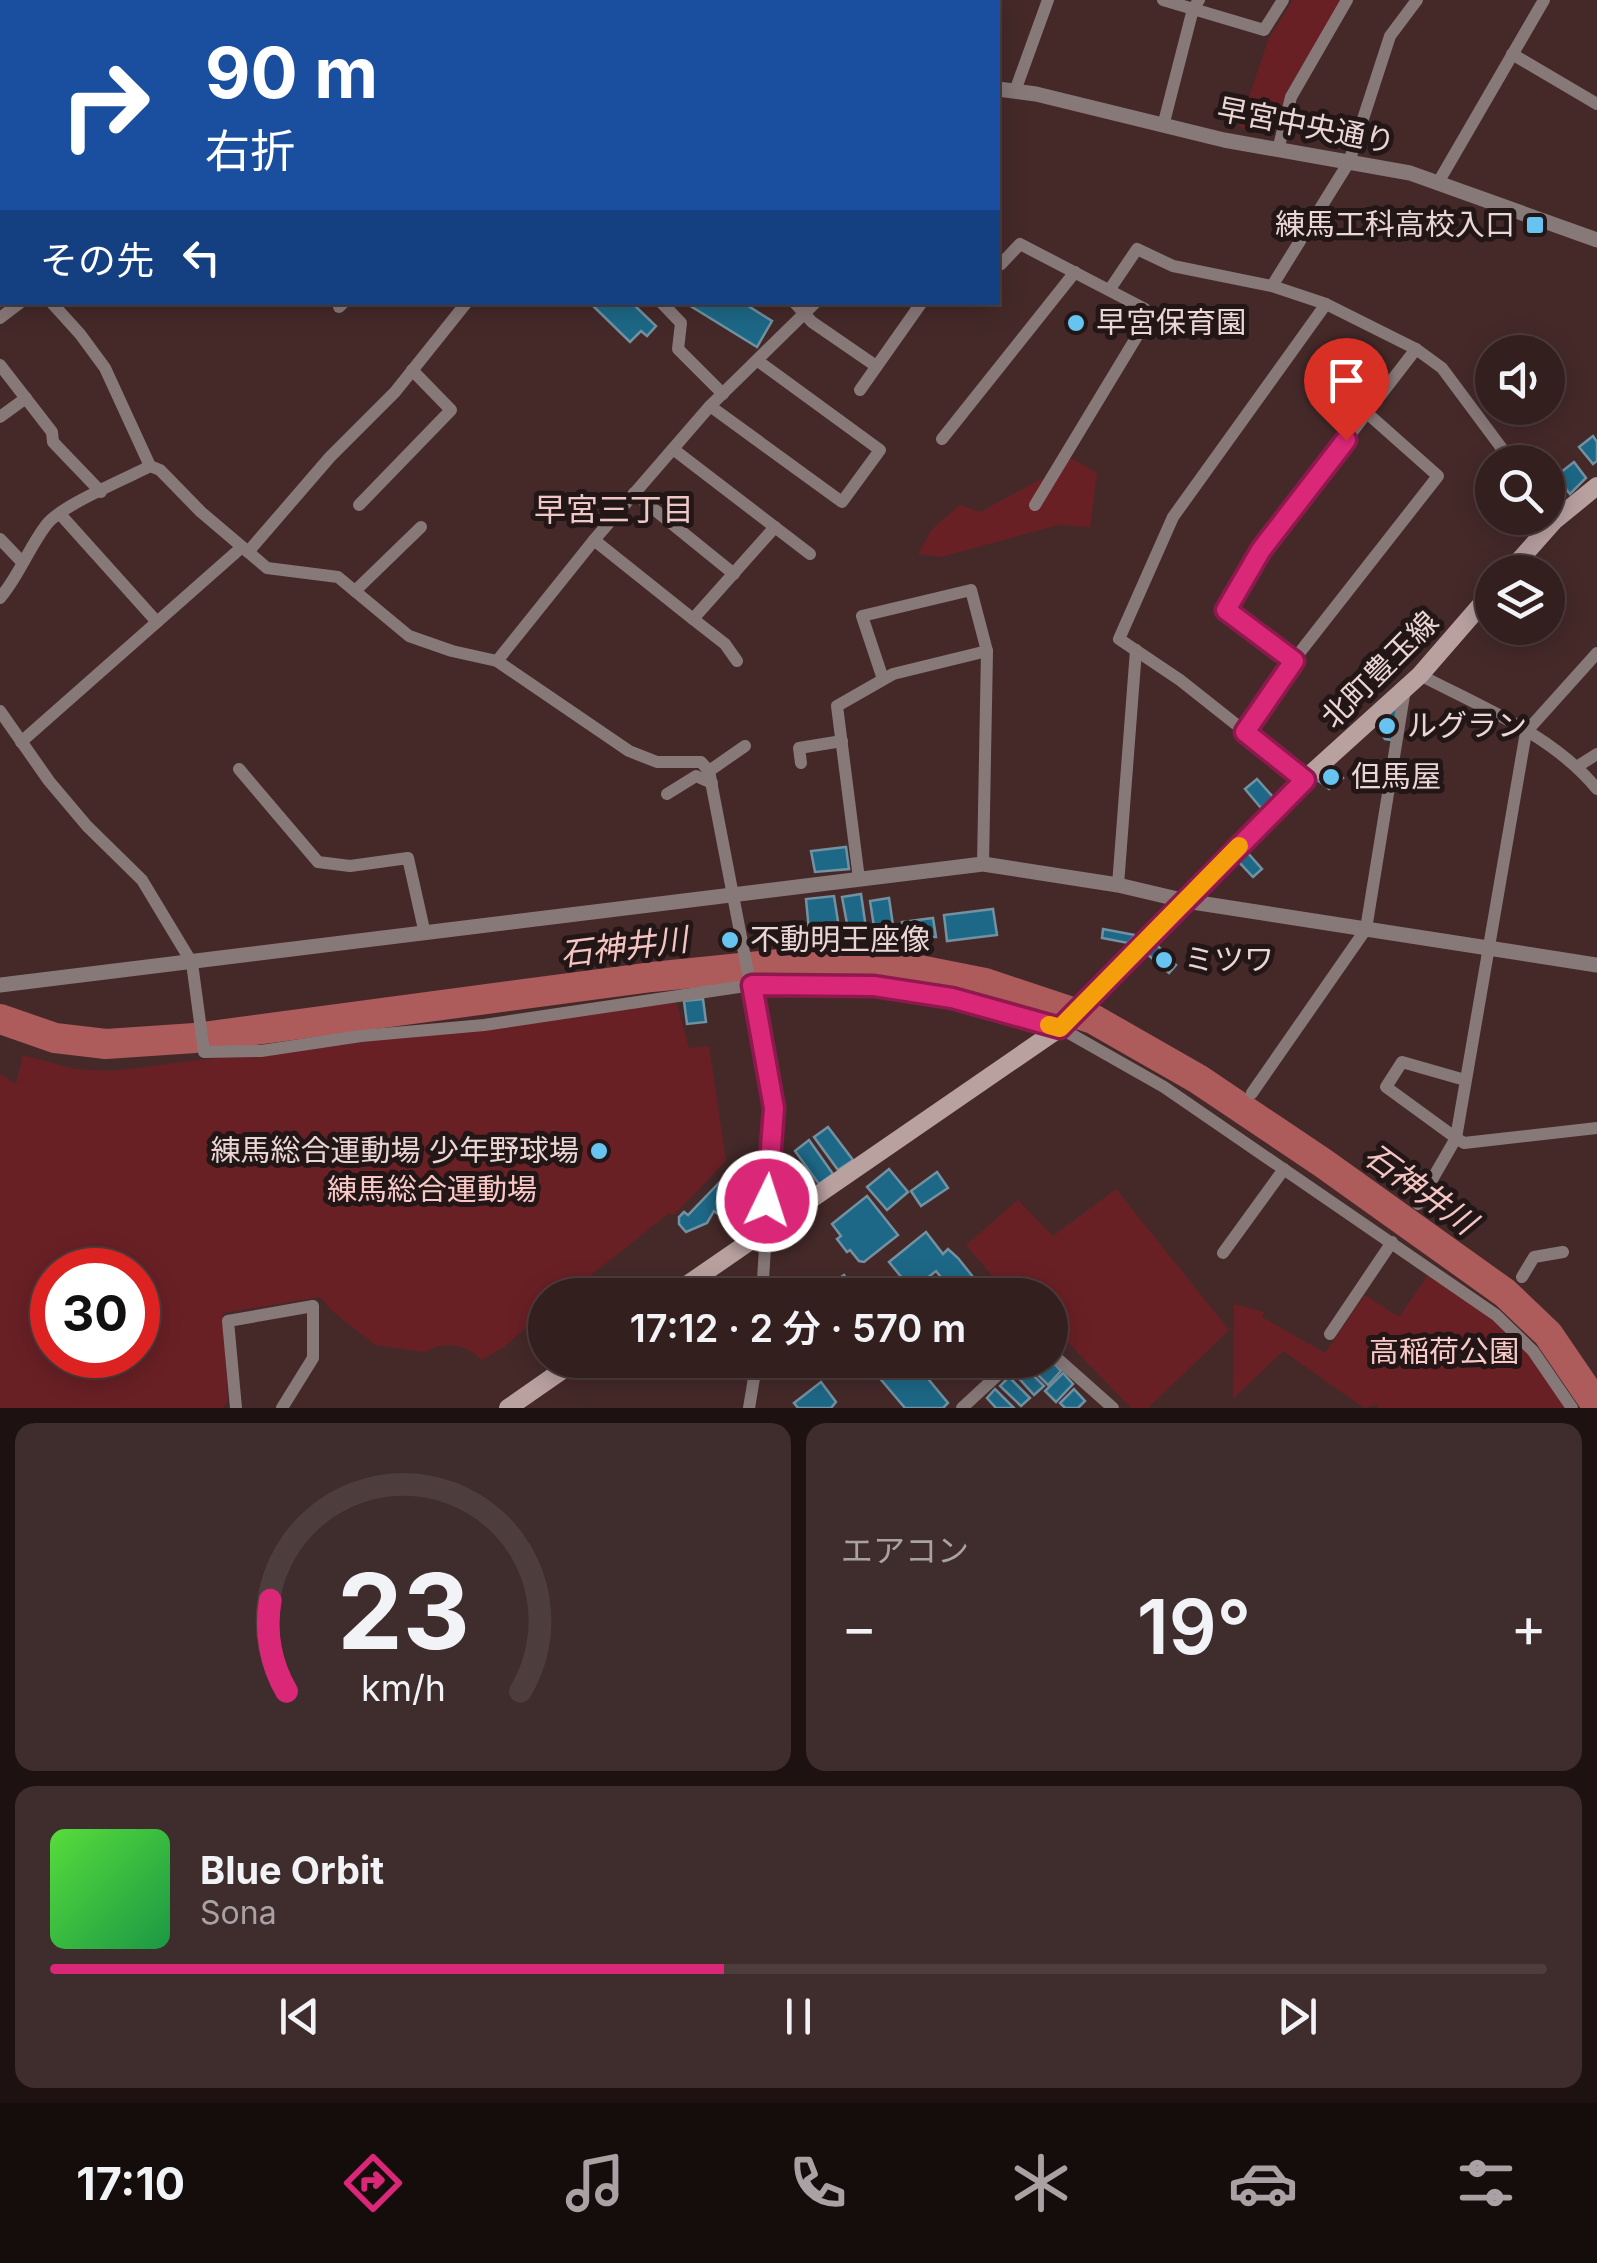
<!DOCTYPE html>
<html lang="ja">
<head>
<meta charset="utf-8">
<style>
	body { margin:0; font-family:Inter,"Noto Sans JP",sans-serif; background:#3f2c2c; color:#f1f3f6; height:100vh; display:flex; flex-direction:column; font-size:38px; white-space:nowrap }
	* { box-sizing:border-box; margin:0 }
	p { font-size:32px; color:#a9a2a4 }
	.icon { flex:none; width:55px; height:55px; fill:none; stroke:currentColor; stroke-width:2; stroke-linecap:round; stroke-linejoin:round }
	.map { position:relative; height:1408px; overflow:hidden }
	.sheet { display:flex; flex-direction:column; gap:15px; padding:15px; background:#1d1111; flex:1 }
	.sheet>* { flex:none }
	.hud { position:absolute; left:0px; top:0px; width:1000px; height:305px; box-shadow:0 5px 25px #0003,0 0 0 2px #4e3d3d; background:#1a4fa0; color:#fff; overflow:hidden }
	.fabs { position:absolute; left:1475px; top:335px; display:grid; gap:20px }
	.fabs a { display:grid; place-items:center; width:90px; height:90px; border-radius:50%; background:#341f1f; box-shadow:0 5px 25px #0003,0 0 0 2px #4e3d3d; font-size:50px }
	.speed { position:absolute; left:30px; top:1248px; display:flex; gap:20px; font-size:50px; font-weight:700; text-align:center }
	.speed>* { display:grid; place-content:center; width:130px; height:130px; border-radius:50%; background:#341f1f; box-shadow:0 5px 25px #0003,0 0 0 2px #4e3d3d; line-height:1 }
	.speed .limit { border:15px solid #d22; background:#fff; color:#111 }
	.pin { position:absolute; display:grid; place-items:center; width:85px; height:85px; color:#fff; margin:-102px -42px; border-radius:50% 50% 50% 0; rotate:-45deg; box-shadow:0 0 10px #0007 }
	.pin .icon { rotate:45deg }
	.me { position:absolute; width:110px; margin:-55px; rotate:4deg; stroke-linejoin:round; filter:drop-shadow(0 0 8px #0008) }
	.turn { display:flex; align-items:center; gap:35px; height:210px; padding:0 40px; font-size:45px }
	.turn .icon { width:130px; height:130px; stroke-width:2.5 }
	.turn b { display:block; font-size:70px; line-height:85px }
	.then { display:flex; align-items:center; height:95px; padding:0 40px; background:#0003; gap:20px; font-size:38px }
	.big { font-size:75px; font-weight:600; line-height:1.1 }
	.sheet .widget { flex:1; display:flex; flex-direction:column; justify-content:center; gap:15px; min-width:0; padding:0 35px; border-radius:20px; background:#3f2c2c }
	.sheet .dial { align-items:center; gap:0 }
	.dial svg { height:260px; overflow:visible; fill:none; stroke:#4e3d3d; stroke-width:7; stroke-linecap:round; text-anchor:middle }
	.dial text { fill:#f1f3f6; stroke:none }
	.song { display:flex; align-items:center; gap:30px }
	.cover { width:120px; height:120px; border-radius:15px; background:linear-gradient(135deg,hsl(110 70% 55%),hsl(140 70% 35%)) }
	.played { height:10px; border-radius:5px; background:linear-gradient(90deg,#db2777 45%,#4e3d3d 45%) }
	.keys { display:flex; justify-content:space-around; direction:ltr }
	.heat { display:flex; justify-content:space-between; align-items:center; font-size:55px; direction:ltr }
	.sheet .tiles { flex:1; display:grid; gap:15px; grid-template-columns:1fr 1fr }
	.widget:last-child { grid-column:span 2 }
	.trip { position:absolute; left:528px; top:1278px; width:540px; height:100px; border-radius:50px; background:#341f1f; box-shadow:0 5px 25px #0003,0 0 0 2px #4e3d3d; font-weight:600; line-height:100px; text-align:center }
	.tab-bar { display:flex; height:160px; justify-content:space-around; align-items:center; background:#150c0c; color:#a9a2a4 }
	.tab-bar .icon { width:70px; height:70px }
	.tab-bar .current { color:#db2777 }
	.tab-bar b { font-size:45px; color:#f1f3f6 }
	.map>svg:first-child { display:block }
	.green { fill:#692025; fill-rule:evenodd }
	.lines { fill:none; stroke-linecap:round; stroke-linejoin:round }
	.river { stroke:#ae5b5c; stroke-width:30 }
	.building { fill:#1d6887; stroke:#7291a1; stroke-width:2.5 }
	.minor { stroke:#887979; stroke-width:12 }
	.tertiary { stroke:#887979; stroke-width:15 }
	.secondary { stroke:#b9a1a0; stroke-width:18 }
	.route-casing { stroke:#8e194d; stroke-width:25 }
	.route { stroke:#db2777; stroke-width:18 }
	.slow { stroke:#f59e0b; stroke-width:18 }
	.poi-dot { fill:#67c4f0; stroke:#231616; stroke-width:4 }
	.labels { text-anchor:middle; stroke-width:10; stroke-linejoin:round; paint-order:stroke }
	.street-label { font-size:30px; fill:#e9d6d5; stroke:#231616 }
	.poi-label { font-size:30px; fill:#e9d6d5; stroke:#231616; text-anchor:start }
	.park-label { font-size:30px; fill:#f9c9c7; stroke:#231616 }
	.neighbourhood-label { font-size:32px; fill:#edc8c7; stroke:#231616 }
	.water-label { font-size:32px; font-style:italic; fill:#f5c5c3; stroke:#231616 }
</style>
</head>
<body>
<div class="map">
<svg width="1597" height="1408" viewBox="0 0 1597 1408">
	<rect width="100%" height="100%" fill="#452929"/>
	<g class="green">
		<polygon points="1293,0 1342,0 1288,89 1277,129 1273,132 1239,127 1268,40"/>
		<polygon points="1069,457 1097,473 1090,527 1058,525 941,557 918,554 932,529 960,505 980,512 1041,479 1051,487"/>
		<path d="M663,1002L677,1004L689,1048L709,1046L726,1161L674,1215L669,1213L566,1295H545V1312L504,1347L482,1360C466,1344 444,1340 425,1352L375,1345L332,1311L320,1297L223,1313L228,1401L223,1408H0V1074L16,1084L23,1055L75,1069L112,1071ZM52,1270H138V1355H52Z"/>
		<polygon points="1116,1189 1229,1330 1148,1408 1131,1408 1050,1324 1050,1295 1009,1295 966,1245 1018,1200 1053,1236"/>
		<polygon points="1430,1272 1523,1343 1569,1408 1379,1408 1376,1405 1364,1408 1283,1351 1233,1399 1234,1304 1264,1312 1262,1317 1325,1353 1365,1295 1399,1317"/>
	</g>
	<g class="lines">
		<polyline class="river" points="0,1019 55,1038 106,1044 195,1038 652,977 810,961 879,962 985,983 1093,1019 1198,1079 1323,1163 1505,1293 1548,1334 1597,1406"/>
	</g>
	<g class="building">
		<polygon points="589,302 631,302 656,326 647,336 641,331 630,342"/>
		<polygon points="684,302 742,302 772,321 757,347"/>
		<polygon points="1593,436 1597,442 1597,461 1593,464 1579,447"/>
		<polygon points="1574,462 1586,478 1570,494 1556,476"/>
		<polygon points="1398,706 1392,740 1385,739 1376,726"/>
		<polygon points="1333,766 1343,778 1329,789 1316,779"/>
		<polygon points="1257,779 1273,797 1261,808 1245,789"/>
		<polygon points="846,847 849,869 815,872 811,851"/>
		<polygon points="1247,852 1262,869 1253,877 1238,861"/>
		<polygon points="861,894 866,928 848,929 842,897"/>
		<polygon points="834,896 839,928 809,931 806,899"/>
		<polygon points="889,898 894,932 875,933 870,901"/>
		<polygon points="993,909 997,935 947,941 944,915"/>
		<polygon points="933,918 936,937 905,937 902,922"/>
		<polygon points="1103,929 1135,935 1128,943 1102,938"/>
		<polygon points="1156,944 1176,965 1169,973 1146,953"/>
		<polygon points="703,999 706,1022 687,1024 684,1001"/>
		<polygon points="828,1127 853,1160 838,1170 814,1137"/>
		<polygon points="809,1140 833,1174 819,1184 795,1151"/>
		<polygon points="789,1157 805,1187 789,1196 776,1164"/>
		<polygon points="738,1163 759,1184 735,1205 730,1201 718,1214 714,1211 707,1223 686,1232 679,1224 679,1217 684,1212 688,1215"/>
		<polygon points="889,1169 908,1192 887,1210 867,1187"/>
		<polygon points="937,1172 948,1188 921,1206 911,1191"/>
		<polygon points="867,1196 898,1235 864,1262 859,1261 850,1250 847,1252 837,1239 841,1236 832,1224"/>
		<polygon points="746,1206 757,1230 742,1239 737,1229 731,1231 725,1215"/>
		<polygon points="926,1232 943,1254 948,1249 958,1258 981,1287 970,1295 955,1295 936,1271 921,1283 931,1295 884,1295 882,1292 898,1280 903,1287 907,1284 889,1262"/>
		<polygon points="844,1275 850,1284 834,1295 829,1295 824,1289"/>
		<polygon points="1050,1359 1061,1371 1048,1385 1036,1373"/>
		<polygon points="888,1360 910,1360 916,1366 927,1360 938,1373 929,1380 948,1403 943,1408 905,1408 877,1375 876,1371"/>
		<polygon points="1023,1365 1044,1386 1034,1395 1015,1374"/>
		<polygon points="1063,1373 1073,1384 1056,1402 1045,1391"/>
		<polygon points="1009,1377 1030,1398 1021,1406 1000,1386"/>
		<polygon points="821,1382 836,1402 831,1408 798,1408 794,1403"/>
		<polygon points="995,1389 1014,1408 996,1408 987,1398"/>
		<polygon points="1074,1389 1085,1401 1078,1408 1065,1408 1060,1403"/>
	</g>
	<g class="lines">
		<g class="minor">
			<polyline points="923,0 927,2"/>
			<polyline points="1163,0 1264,30 1283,0"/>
			<polyline points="624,2 626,0"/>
			<polyline points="799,2 801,0"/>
			<polyline points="971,2 973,0"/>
			<polyline points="1512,54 1597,104"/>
			<polyline points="1015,91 1048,0"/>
			<polyline points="1163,126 1193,9 1199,0"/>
			<polyline points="0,140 2,144"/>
			<polyline points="1278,150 1291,97 1347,0"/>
			<polyline points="1439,181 1544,0"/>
			<polyline points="0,216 2,217"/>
			<polyline points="998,262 1001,264 1020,244 1145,309 1148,318 1035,505"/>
			<polyline points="1272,286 1349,162 1390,36 1417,0"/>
			<polyline points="1110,289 1137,249 1173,266 1272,286 1326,304 1416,349 1442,368 1512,462"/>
			<polyline points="51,302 80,334 105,368 150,466 160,470 201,512 267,568 338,577 409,636 452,651 497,661 629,751 657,762 701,762 709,771 774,1108 762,1295"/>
			<polyline points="661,302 681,323 678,349 723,394"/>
			<polyline points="794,302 812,322 876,366"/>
			<polyline points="339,307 344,302"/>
			<polyline points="0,318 21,302"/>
			<polyline points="0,365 52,432 53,442 101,492"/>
			<polyline points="860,390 922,302"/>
			<polyline points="710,406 842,502 880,450 758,361"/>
			<polyline points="0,417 26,398"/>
			<polyline points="942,439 1075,272"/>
			<polyline points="673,449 810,554"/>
			<polyline points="634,493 734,574"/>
			<polyline points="359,505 451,410 412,370"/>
			<polyline points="60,514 157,622"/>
			<polyline points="0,539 22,562"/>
			<polyline points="594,540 693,619 775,527"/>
			<polyline points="248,552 330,457 395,392 467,302"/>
			<polyline points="355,591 421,527"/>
			<path d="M0,598C19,576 29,547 47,524C62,505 126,479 150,466"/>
			<polyline points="693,619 725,644 737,661"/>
			<polyline points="497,661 594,540 710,406 816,302"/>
			<polyline points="1293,661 1226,610 1261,550 1416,349"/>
			<path d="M1420,675C1481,707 1553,735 1597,789"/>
			<polyline points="883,679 862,616 971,590 987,651 983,864"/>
			<polyline points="0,711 49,781 87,826 142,880 192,963 204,1052 261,1051 361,1036 484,1025 752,985 874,986 951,997 1060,1028 1164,1087 1496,1315 1533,1351 1572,1408"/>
			<polyline points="1245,731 1293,661 1438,476 1367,413"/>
			<polyline points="21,742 242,547"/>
			<polyline points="801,763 799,748 842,741"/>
			<polyline points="1578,766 1597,754"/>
			<polyline points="239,769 318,862 350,866 408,858 425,934"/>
			<polyline points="709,771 745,746"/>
			<polyline points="1305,779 1180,680 1119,639 1173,517 1326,304"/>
			<polyline points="667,794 696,776 712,783"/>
			<polyline points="859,879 837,706 893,674 987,651"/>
			<polyline points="1118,885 1136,650"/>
			<polyline points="1465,1080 1402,1062 1386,1087 1456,1138 1526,732 1597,653"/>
			<polyline points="1252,1093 1366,929 1405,689"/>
			<polyline points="1418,1204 1456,1138 1464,1143 1597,1128"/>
			<polyline points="1223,1253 1284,1169"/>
			<polyline points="1522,1277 1534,1257 1563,1252"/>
			<polyline points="1330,1334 1392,1242"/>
			<polyline points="1050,1352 1113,1408"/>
			<polyline points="236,1408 228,1321 313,1306 313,1358 282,1408"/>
			<polyline points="749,1408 757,1360"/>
			<polyline points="962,1408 1014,1360"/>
		</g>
		<g class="tertiary">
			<polyline points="455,0 470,2"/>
			<polyline points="317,2 326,0"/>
			<polyline points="998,89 1036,94 1224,140 1410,173 1597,240"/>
			<polyline points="0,90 2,89"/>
			<polyline points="0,985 983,864 1118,885 1186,901 1597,965"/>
		</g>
		<g class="secondary">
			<polyline points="225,0 225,2"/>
			<polyline points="1509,572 1554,521 1597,486"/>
			<polyline points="672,1295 1060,1028 1305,779 1420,675 1492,592"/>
			<polyline points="508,1408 577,1360"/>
		</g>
	</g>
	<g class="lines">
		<g class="route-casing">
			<polyline id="route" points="767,1201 774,1108 752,985 874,986 952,998 1060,1028 1305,780 1245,732 1294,661 1226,610 1261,550 1346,440"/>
		</g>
		<use href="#route" class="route"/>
		<polyline class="slow" points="1049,1025 1060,1028 1239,846"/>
	</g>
	<g class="poi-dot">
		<rect x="1525" y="215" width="20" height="20" rx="5"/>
		<circle cx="1076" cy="323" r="10"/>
		<circle cx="1387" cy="726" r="10"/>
		<circle cx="1331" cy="777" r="10"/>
		<circle cx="730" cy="940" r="10"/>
		<circle cx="1164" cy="960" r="10"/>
		<circle cx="599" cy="1151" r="10"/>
	</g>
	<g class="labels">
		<g class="street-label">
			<text transform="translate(1306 126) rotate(11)" y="10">早宮中央通り</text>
			<text transform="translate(1380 670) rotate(-45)" y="10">北町豊玉線</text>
		</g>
		<g class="poi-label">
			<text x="1515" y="235" text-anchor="end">練馬工科高校入口</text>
			<text x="1096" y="333">早宮保育園</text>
			<text x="1407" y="736">ルグラン</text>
			<text x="1351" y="787">但馬屋</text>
			<text x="750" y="950">不動明王座像</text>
			<text x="1184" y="970">ミツワ</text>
			<text x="579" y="1161" text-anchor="end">練馬総合運動場 少年野球場</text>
		</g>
		<g class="park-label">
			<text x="432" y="1200">練馬総合運動場</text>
			<text x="1444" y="1362">高稲荷公園</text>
		</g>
		<g class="neighbourhood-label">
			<text x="614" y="521">早宮三丁目</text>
		</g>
		<g class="water-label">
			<text transform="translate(624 947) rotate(-7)" y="11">石神井川</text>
			<text transform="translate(1420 1189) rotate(36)" y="11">石神井川</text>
		</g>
	</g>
</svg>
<div class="fabs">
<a><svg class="icon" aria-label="sound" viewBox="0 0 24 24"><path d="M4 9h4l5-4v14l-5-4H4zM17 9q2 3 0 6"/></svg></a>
<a><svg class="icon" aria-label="search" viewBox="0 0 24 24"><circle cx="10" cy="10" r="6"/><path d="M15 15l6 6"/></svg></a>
<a><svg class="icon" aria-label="layers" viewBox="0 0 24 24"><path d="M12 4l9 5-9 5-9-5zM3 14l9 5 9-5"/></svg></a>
</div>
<div class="speed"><div class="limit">30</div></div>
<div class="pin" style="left:1346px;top:440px;background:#d93025"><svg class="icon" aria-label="arrive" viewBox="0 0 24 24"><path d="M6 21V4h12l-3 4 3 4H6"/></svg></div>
<svg class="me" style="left:767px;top:1201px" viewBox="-20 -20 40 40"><circle r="17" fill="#db2777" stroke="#fff" stroke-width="3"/><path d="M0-11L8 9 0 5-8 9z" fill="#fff"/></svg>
<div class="trip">17:12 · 2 分 · 570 m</div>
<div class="hud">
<div class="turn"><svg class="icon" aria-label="right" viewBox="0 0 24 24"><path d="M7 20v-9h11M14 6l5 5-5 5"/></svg><div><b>90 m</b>右折</div></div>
<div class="then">その先<svg class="icon" aria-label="left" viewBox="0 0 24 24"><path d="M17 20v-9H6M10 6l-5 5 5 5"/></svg></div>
</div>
</div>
<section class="sheet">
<div class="tiles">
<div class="widget dial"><svg viewBox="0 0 100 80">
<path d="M14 69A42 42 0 1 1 86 69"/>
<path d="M14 69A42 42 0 0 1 9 41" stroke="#db2777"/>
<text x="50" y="56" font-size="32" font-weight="700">23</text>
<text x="50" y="72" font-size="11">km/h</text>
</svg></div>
<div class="widget"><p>エアコン</p>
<div class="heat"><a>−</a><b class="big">19°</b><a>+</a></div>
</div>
<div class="widget">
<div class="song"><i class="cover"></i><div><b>Blue Orbit</b><p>Sona</p></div></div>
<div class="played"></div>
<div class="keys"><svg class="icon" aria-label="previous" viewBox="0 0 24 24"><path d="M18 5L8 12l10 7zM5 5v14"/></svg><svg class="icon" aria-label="pause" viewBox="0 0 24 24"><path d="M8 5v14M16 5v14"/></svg><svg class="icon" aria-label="next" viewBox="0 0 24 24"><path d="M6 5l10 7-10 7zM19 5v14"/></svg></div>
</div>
</div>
</section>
<nav class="tab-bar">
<b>17:10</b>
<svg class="icon current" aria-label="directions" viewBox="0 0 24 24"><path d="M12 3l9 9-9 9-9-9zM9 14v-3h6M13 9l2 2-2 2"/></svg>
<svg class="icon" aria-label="music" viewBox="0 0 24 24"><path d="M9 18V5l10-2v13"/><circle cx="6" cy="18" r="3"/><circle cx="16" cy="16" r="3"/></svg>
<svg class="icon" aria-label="phone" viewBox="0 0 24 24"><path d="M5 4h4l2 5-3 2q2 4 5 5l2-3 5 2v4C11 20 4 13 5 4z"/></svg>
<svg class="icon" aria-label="climate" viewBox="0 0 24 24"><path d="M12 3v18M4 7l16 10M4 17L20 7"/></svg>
<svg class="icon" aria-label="car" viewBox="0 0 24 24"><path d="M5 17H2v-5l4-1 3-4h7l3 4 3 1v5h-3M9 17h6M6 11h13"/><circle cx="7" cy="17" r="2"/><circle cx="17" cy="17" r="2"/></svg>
<svg class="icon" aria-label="filters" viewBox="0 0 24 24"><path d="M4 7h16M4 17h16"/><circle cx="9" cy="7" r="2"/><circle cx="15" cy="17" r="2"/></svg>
</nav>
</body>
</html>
